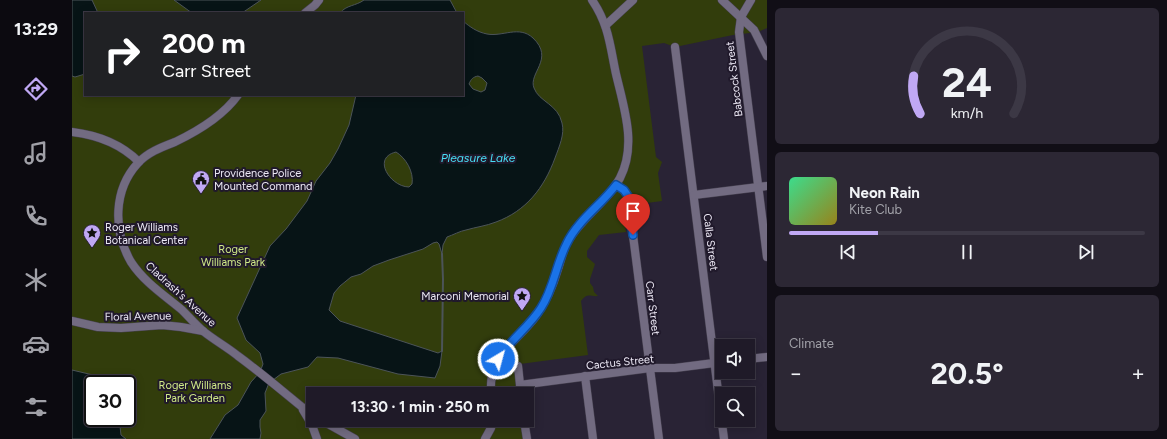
<!DOCTYPE html>
<html lang="en">
<head>
<meta charset="utf-8">
<style>
	body { margin:0; font-family:Figtree,sans-serif; background:#2c2734; color:#f1f3f6; height:100vh; display:flex; flex-direction:column; font-size:15px; white-space:nowrap }
	* { box-sizing:border-box; margin:0 }
	p { font-size:13px; color:#a1a1a8 }
	.icon { flex:none; width:22px; height:22px; fill:none; stroke:currentColor; stroke-width:2; stroke-linecap:round; stroke-linejoin:round }
	.map { position:relative; flex:1; overflow:hidden }
	.sheet { display:flex; flex-direction:column; gap:8px; padding:8px; background:#110e16; width:400px }
	.sheet>* { flex:none }
	.hud { position:absolute; left:12px; top:12px; width:380px; height:84px; border-radius:0px; box-shadow:0 2px 10px #0003,0 0 0 1px #3c3845; background:#202124; color:#fff; overflow:hidden }
	.tools { position:absolute; left:643px; top:339px; display:grid; gap:8px }
	.tools a { display:grid; place-items:center; width:40px; height:40px; border-radius:0px; background:#1f1a28; box-shadow:0 2px 10px #0003,0 0 0 1px #3c3845; font-size:20px }
	.speed { position:absolute; left:12px; top:375px; display:flex; gap:8px; font-size:20px; font-weight:700; text-align:center }
	.speed>* { display:grid; place-content:center; width:52px; height:52px; border-radius:50%; background:#1f1a28; box-shadow:0 2px 10px #0003,0 0 0 1px #3c3845; line-height:1 }
	.speed .limit { border:2px solid #111; border-radius:6px; background:#fff; color:#111 }
	.pin { position:absolute; display:grid; place-items:center; width:34px; height:34px; color:#fff; margin:-41px -17px; border-radius:50% 50% 50% 0; rotate:-45deg; box-shadow:0 0 4px #0007 }
	.pin .icon { rotate:45deg }
	.me { position:absolute; width:44px; margin:-22px; rotate:37deg; stroke-linejoin:round; filter:drop-shadow(0 0 3px #0008) }
	.turn { display:flex; align-items:center; gap:14px; height:84px; padding:0 12px; font-size:18px }
	.turn .icon { width:52px; height:52px; stroke-width:2.5 }
	.turn b { display:block; font-size:28px; line-height:34px }
	.big { font-size:30px; font-weight:700; line-height:1.1 }
	.sheet .card { flex:1; display:flex; flex-direction:column; justify-content:center; gap:6px; min-width:0; padding:0 14px; border-radius:6px; background:#2c2734 }
	.sheet .dial { align-items:center; gap:0 }
	.dial svg { height:104px; overflow:visible; fill:none; stroke:#3c3845; stroke-width:7; stroke-linecap:round; text-anchor:middle }
	.dial text { fill:#f1f3f6; stroke:none }
	.song { display:flex; align-items:center; gap:12px }
	.cover { width:48px; height:48px; border-radius:6px; background:linear-gradient(135deg,hsl(150 70% 55%),hsl(50 70% 35%)) }
	.played { height:4px; border-radius:2px; background:linear-gradient(90deg,#c0a8f4 25%,#3c3845 25%) }
	.keys { display:flex; justify-content:space-around; direction:ltr }
	.heat { display:flex; justify-content:space-between; align-items:center; font-size:22px; direction:ltr }
	.trip { position:absolute; left:234px; top:387px; width:228px; height:40px; border-radius:0px; background:#1f1a28; box-shadow:0 2px 10px #0003,0 0 0 1px #3c3845; font-weight:700; line-height:40px; text-align:center }
	main { display:flex; flex:1; min-height:0 }
	.tab-bar { display:flex; flex-direction:column; width:72px; justify-content:space-around; align-items:center; background:#0c0a10; color:#a1a1a8 }
	.tab-bar .icon { width:28px; height:28px }
	.tab-bar .active { color:#c0a8f4 }
	.tab-bar b { font-size:18px; color:#f1f3f6 }
	.map>svg:first-child { display:block }
	.green { fill:#323d0c; fill-rule:evenodd }
	.water { fill:#071416; stroke:#4c5459; fill-rule:evenodd }
	.lines { fill:none; stroke-linecap:round; stroke-linejoin:round }
	.stream { stroke:#4c5459; stroke-width:2 }
	.minor-casing { stroke:#464150; stroke-width:9 }
	.minor { stroke:#726b81; stroke-width:8 }
	.route-casing { stroke:#114b97; stroke-width:10 }
	.route { stroke:#1a73e8; stroke-width:7 }
	.labels { text-anchor:middle; stroke-width:4; stroke-linejoin:round; paint-order:stroke }
	.street-label { font-size:11px; fill:#ece8f5; stroke:#20192b }
	.poi-label { font-size:11px; fill:#ece8f5; stroke:#20192b; text-anchor:start }
	.park-label { font-size:11px; fill:#cfe987; stroke:#20192b }
	.water-label { font-size:12px; font-style:italic; fill:#47def5; stroke:#20192b }
</style>
</head>
<body>
<main>
<nav class="tab-bar">
<b>13:29</b>
<svg class="icon active" aria-label="directions" viewBox="0 0 24 24"><path d="M12 3l9 9-9 9-9-9zM9 14v-3h6M13 9l2 2-2 2"/></svg>
<svg class="icon" aria-label="music" viewBox="0 0 24 24"><path d="M9 18V5l10-2v13"/><circle cx="6" cy="18" r="3"/><circle cx="16" cy="16" r="3"/></svg>
<svg class="icon" aria-label="phone" viewBox="0 0 24 24"><path d="M5 4h4l2 5-3 2q2 4 5 5l2-3 5 2v4C11 20 4 13 5 4z"/></svg>
<svg class="icon" aria-label="climate" viewBox="0 0 24 24"><path d="M12 3v18M4 7l16 10M4 17L20 7"/></svg>
<svg class="icon" aria-label="car" viewBox="0 0 24 24"><path d="M5 17H2v-5l4-1 3-4h7l3 4 3 1v5h-3M9 17h6M6 11h13"/><circle cx="7" cy="17" r="2"/><circle cx="17" cy="17" r="2"/></svg>
<svg class="icon" aria-label="filters" viewBox="0 0 24 24"><path d="M4 7h16M4 17h16"/><circle cx="9" cy="7" r="2"/><circle cx="15" cy="17" r="2"/></svg>
</nav>
<div class="map">
<svg width="695" height="439" viewBox="0 0 695 439">
	<rect width="100%" height="100%" fill="#292335"/>
	<path class="green" d="M0,0H695V28L686,32L661,35L603,47L592,43L570,46L584,157L590,162L586,173L590,201L552,206L554,225L553,226L554,232L527,235L515,251V257L523,264L518,279V283L521,287L522,292L526,296C518,297 516,292 509,301L516,355L448,364L446,394H241V420H449L452,439H0ZM13,13H391V95H13ZM21,384H55V418H21Z"/>
	<g class="water">
		<polygon points="0,0 20,0 26,13 13,13 13,74 3,77 0,76"/>
		<polygon points="102,0 189,0 170,13 120,13"/>
		<path d="M292,0H378L385,13H268C274,5 284,6 292,0Z"/>
		<path d="M391,21C398,27 405,32 415,34C431,37 447,25 461,38C483,59 456,73 462,88C467,102 486,104 490,123C493,134 487,147 483,158C472,188 454,211 424,222C414,226 404,227 394,230C388,231 381,235 375,237L371,245L370,254L367,244L365,242L361,243L351,249L317,260L301,266L289,274L279,277L268,286L262,293L257,310L268,321L366,353L370,351L368,366L363,378L326,374L266,358L245,357L236,367L209,374L197,383L193,393L194,411L188,420V427L189,433L188,439H138L153,415L166,405L179,382L188,372L191,364L188,353L174,340L165,318L198,246L214,229L235,201L244,181L258,163L266,149L277,125L284,95H391ZM406,76L410,78L415,83L413,90L409,92L401,89L397,84C399,79 401,77 406,76ZM324,152C334,158 342,172 340,184L337,187C319,187 299,158 324,152Z"/>
		<polygon points="0,370 38,379 42,384 21,384 21,418 47,418 49,435 54,439 0,439"/>
	</g>
	<g class="lines">
		<polyline class="stream" points="370,351 371,279 370,254"/>
		<g class="minor-casing">
			<g id="minor">
				<polyline points="650,0 682,30 695,56"/>
				<polyline points="679,0 669,17 667,32 695,257"/>
				<polyline points="233,13 243,5 247,0"/>
				<polyline points="534,25 561,0"/>
				<polyline points="603,47 652,439"/>
				<path d="M166,95C151,116 126,131 103,142C90,147 76,152 66,163C41,190 41,231 59,262C72,282 92,295 110,310C117,317 124,325 131,331C142,340 155,347 166,356C188,372 209,390 230,407L241,415"/>
				<path d="M0,132C25,135 49,144 67,162"/>
				<polyline points="544,185 552,190 556,196 587,439"/>
				<polyline points="622,195 695,186"/>
				<polyline points="0,321 26,327 49,328 90,325 109,327 131,331"/>
				<polyline points="676,359 695,357"/>
				<polyline points="446,366 449,394"/>
				<polyline points="513,376 521,439"/>
				<polyline points="448,385 578,368 603,368 650,362"/>
				<path d="M419,394C416,355 444,343 464,316C474,302 481,286 486,269C489,260 491,250 496,241C510,217 535,202 548,178C565,145 552,108 544,74C538,46 537,25 520,0"/>
				<polyline points="231,410 240,425 245,439"/>
				<polyline points="249,420 283,439"/>
				<polyline points="452,420 455,439"/>
				<polyline points="413,439 419,428 421,420"/>
			</g>
		</g>
		<use href="#minor" class="minor"/>
	</g>
	<g class="lines">
		<g class="route-casing">
			<path id="route" d="M426,359C438,340 457,327 469,308C482,288 484,264 495,243C506,220 529,205 544,185L552,190L556,196L561,235"/>
		</g>
		<use href="#route" class="route"/>
	</g>
	<defs>
		<g id="civic-pin" transform="scale(0.9)"><path d="M0 17L-7.5 6A9.5 9.5 0 1 1 7.5 6Z" fill="#c0a8f4" stroke="#20192b"/><path d="M-.6-6.5H3V-4.5H.6V-3L4-1V1h2V6H-6V1h2V-1L-.6-3ZM-1.2 2.5V6h2.4V2.5Z" fill="#111"/></g>
		<g id="sight-pin" transform="scale(0.9)"><path d="M0 17L-7.5 6A9.5 9.5 0 1 1 7.5 6Z" fill="#c0a8f4" stroke="#20192b"/><path d="M0-6L1.8-2.2L6-1.7L2.9 1.2L3.7 5.4L0 3.3L-3.7 5.4L-2.9 1.2L-6-1.7L-1.8-2.2Z" fill="#111"/></g>
	</defs>
	<g fill-rule="evenodd">
		<use href="#civic-pin" x="129" y="179"/>
		<use href="#sight-pin" x="20" y="233"/>
		<use href="#sight-pin" x="450" y="296"/>
	</g>
	<g class="labels">
		<g class="street-label">
			<text transform="translate(662 79) rotate(-97)" y="4">Babcock Street</text>
			<text transform="translate(639 242) rotate(83)" y="4">Calla Street</text>
			<text transform="translate(109 294) rotate(42)" y="4">Cladrash's Avenue</text>
			<text transform="translate(581 308) rotate(83)" y="4">Carr Street</text>
			<text transform="translate(66 316) rotate(-1)" y="4">Floral Avenue</text>
			<text transform="translate(548 362) rotate(-6)" y="4">Cactus Street</text>
		</g>
		<g class="poi-label">
			<text x="142" y="177">Providence Police<tspan x="142" dy="13">Mounted Command</tspan></text>
			<text x="33" y="231">Roger Williams<tspan x="33" dy="13">Botanical Center</tspan></text>
			<text x="437" y="300" text-anchor="end">Marconi Memorial</text>
		</g>
		<g class="park-label">
			<text x="161" y="253">Roger<tspan x="161" dy="13">Williams Park</tspan></text>
			<text x="123" y="389">Roger Williams<tspan x="123" dy="13">Park Garden</tspan></text>
		</g>
		<g class="water-label">
			<text x="406" y="162">Pleasure Lake</text>
		</g>
	</g>
</svg>
<div class="tools">
<a><svg class="icon" aria-label="sound" viewBox="0 0 24 24"><path d="M4 9h4l5-4v14l-5-4H4zM17 9q2 3 0 6"/></svg></a>
<a><svg class="icon" aria-label="search" viewBox="0 0 24 24"><circle cx="10" cy="10" r="6"/><path d="M15 15l6 6"/></svg></a>
</div>
<div class="speed"><div class="limit">30</div></div>
<div class="pin" style="left:561px;top:235px;background:#d93025"><svg class="icon" aria-label="arrive" viewBox="0 0 24 24"><path d="M6 21V4h12l-3 4 3 4H6"/></svg></div>
<svg class="me" style="left:426px;top:359px" viewBox="-20 -20 40 40"><circle r="17" fill="#1a73e8" stroke="#fff" stroke-width="3"/><path d="M0-11L8 9 0 5-8 9z" fill="#fff"/></svg>
<div class="trip">13:30 · 1 min · 250 m</div>
<div class="hud">
<div class="turn"><svg class="icon" aria-label="right" viewBox="0 0 24 24"><path d="M7 20v-9h11M14 6l5 5-5 5"/></svg><div><b>200 m</b>Carr Street</div></div>
</div>
</div>
<section class="sheet">
<div class="card dial"><svg viewBox="0 0 100 80">
<path d="M14 69A42 42 0 1 1 86 69"/>
<path d="M14 69A42 42 0 0 1 9 40" stroke="#c0a8f4"/>
<text x="50" y="56" font-size="32" font-weight="700">24</text>
<text x="50" y="72" font-size="11">km/h</text>
</svg></div>
<div class="card">
<div class="song"><i class="cover"></i><div><b>Neon Rain</b><p>Kite Club</p></div></div>
<div class="played"></div>
<div class="keys"><svg class="icon" aria-label="previous" viewBox="0 0 24 24"><path d="M18 5L8 12l10 7zM5 5v14"/></svg><svg class="icon" aria-label="pause" viewBox="0 0 24 24"><path d="M8 5v14M16 5v14"/></svg><svg class="icon" aria-label="next" viewBox="0 0 24 24"><path d="M6 5l10 7-10 7zM19 5v14"/></svg></div>
</div>
<div class="card"><p>Climate</p>
<div class="heat"><a>−</a><b class="big">20.5°</b><a>+</a></div>
</div>
</section>
</main>
</body>
</html>
